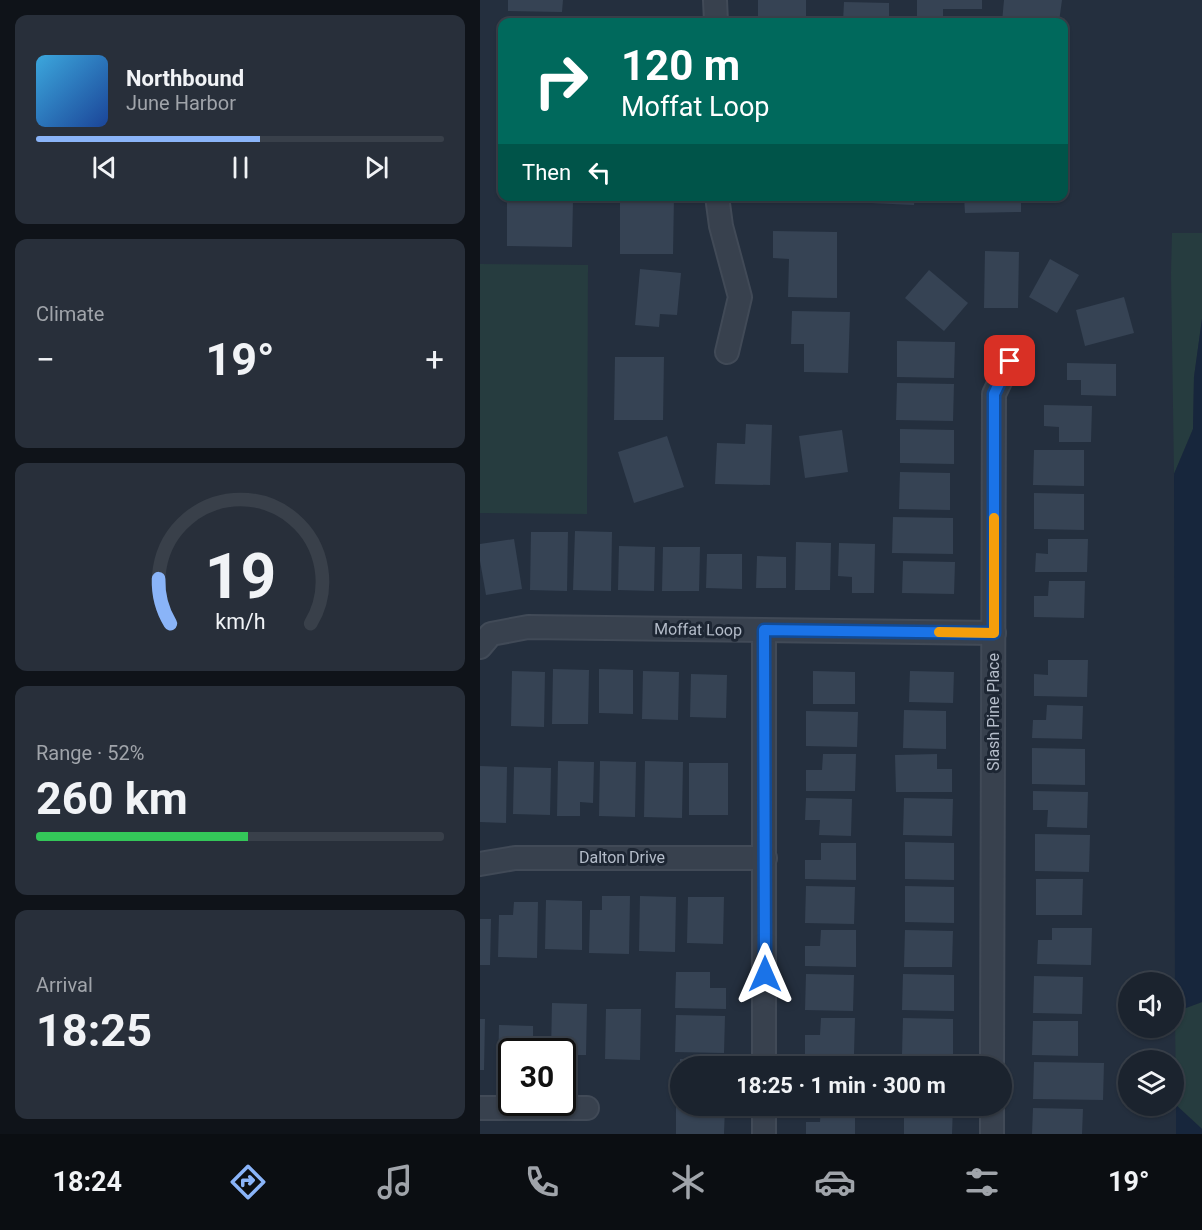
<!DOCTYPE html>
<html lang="en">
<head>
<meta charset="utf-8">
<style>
	body { margin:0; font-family:Roboto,sans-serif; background:#282f3a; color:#f1f3f6; height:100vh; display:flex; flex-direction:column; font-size:22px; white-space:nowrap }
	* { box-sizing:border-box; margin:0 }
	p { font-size:20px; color:#a0a4aa }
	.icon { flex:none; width:33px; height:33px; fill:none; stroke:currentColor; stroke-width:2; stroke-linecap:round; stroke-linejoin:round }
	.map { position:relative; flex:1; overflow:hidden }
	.drawer { display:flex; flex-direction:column; gap:15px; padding:15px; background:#0f1319; width:480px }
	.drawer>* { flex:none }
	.hud { position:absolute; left:18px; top:18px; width:570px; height:183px; border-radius:12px; box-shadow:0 2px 4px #0004,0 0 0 2px #39404a; background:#00695c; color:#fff; overflow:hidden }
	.tools { position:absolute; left:638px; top:972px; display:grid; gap:12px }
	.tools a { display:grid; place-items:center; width:66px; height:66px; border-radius:50%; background:#1b232e; box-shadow:0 2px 4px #0004,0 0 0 2px #39404a; font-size:30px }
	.speed { position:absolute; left:18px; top:1038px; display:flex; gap:12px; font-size:30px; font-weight:700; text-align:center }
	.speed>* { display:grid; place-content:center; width:78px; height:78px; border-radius:50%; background:#1b232e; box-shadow:0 2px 4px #0004,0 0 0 2px #39404a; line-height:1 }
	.speed .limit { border:3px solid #111; border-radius:9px; background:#fff; color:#111 }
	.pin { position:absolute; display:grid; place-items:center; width:51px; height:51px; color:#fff; margin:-26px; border-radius:12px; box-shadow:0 3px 9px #0006 }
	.me { position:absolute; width:66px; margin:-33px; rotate:0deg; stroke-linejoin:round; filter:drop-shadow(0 0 4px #0008) }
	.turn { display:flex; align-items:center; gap:21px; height:126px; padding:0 24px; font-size:27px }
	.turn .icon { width:78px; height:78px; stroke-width:2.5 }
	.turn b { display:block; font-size:42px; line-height:51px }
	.then { display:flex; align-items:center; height:57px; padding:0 24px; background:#0003; gap:12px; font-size:22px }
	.big { font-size:45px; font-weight:700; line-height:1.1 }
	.drawer .widget { flex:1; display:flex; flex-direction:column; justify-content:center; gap:9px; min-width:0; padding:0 21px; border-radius:12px; background:#282f3a }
	.drawer .dial { align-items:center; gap:0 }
	.dial svg { height:156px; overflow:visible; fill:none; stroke:#39404a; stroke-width:7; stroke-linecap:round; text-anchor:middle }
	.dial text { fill:#f1f3f6; stroke:none }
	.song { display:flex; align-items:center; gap:18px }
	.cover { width:72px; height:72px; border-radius:9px; background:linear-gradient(135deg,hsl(200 70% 55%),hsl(220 70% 35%)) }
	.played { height:6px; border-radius:3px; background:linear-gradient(90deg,#8ab4f8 55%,#39404a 55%) }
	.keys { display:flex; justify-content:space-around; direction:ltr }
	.heat { display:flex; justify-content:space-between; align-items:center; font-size:33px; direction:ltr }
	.charge { height:9px; border-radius:4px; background:linear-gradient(90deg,#34c759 52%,#39404a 0) }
	.trip { position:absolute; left:190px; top:1056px; width:342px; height:60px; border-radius:30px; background:#1b232e; box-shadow:0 2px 4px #0004,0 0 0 2px #39404a; font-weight:700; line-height:60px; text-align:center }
	.tab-bar { display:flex; height:96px; justify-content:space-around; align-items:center; background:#0b0e12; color:#a0a4aa }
	.tab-bar .icon { width:42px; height:42px }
	.tab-bar .selected { color:#8ab4f8 }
	.tab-bar b { font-size:27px; color:#f1f3f6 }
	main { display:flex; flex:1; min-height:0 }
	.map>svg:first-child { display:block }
	.green { fill:#263c3f }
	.water { fill:#17263c }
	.building { fill:#364354 }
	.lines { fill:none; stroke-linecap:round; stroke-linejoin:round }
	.minor-casing { stroke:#414a57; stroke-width:26 }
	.minor { stroke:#38414e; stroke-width:22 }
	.route-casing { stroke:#114b97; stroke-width:15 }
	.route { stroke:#1a73e8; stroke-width:10 }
	.slow { stroke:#f59e0b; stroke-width:10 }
	.labels { text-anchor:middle; stroke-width:6; stroke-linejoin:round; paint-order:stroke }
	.street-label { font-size:16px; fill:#b4bcc9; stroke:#1d2633 }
</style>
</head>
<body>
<main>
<section class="drawer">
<div class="widget">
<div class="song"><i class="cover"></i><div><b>Northbound</b><p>June Harbor</p></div></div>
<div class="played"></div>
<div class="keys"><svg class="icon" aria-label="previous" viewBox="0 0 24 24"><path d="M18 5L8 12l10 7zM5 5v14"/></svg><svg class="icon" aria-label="pause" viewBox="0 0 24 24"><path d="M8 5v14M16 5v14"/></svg><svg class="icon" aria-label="next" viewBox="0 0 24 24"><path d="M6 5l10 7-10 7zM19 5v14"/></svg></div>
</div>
<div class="widget"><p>Climate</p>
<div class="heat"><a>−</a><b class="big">19°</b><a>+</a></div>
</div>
<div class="widget dial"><svg viewBox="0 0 100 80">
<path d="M14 69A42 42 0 1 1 86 69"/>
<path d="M14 69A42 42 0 0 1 8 46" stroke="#8ab4f8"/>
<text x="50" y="56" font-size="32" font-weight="700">19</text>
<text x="50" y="72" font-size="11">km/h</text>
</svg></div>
<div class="widget"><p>Range · 52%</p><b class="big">260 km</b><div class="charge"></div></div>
<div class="widget"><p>Arrival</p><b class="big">18:25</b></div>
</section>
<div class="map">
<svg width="722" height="1134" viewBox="0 0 722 1134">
	<rect width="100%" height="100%" fill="#242f3e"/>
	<g class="green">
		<polygon points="692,233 722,233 722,319 714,377 713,429 694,474 691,273"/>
		<polygon points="0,264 108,265 107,514 0,513"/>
		<polygon points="722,1002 722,1129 696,1105 695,1012"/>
	</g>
	<g class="water">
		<polygon points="722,319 722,1002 695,1012 694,474 713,429 714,377"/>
		<polygon points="696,1105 722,1129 722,1134 696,1134"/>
	</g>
	<g class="building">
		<polygon points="28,0 83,0 82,12 28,11"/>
		<rect x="278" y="0" width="48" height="22"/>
		<polygon points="437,0 502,0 502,9 463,9 463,20 437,20"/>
		<polygon points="524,0 582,0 579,22 522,22"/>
		<polygon points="364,2 409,3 409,22 363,22"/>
		<polygon points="27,196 78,196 78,201 93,201 92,247 27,246"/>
		<polygon points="140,196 194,196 193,254 140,254"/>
		<rect x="297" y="196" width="35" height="5"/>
		<polygon points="369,196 435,196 434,205 369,202"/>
		<polygon points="484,196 541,196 541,212 485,213"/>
		<polygon points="293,231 357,232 357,298 308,297 309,259 293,258"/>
		<polygon points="505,251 539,252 538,308 504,308"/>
		<polygon points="570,259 599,275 577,313 549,297"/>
		<polygon points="160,269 201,273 197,315 180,314 179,327 155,325"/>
		<polygon points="449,270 488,303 464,331 425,298"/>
		<polygon points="644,297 654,333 605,346 596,310"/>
		<polygon points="312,311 370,312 368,373 324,372 324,344 311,344"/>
		<polygon points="417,341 475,342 474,378 417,377"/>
		<polygon points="135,357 184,357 183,420 134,420"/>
		<polygon points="587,363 636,364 636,396 601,395 601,380 587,380"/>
		<polygon points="417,383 474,384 473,421 416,420"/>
		<polygon points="564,405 612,406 611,442 579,442 579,427 564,426"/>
		<polygon points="266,424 292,425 290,485 235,484 237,443 265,444"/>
		<polygon points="420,429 474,430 474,464 420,463"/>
		<polygon points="362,430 368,472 325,478 319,436"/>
		<polygon points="187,436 204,487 154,503 138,452"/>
		<polygon points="554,450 604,450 604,486 553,485"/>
		<polygon points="420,472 470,473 470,510 419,509"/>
		<polygon points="554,493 604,494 604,530 554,529"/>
		<polygon points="413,517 473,518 473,554 412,553"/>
		<polygon points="95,531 132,532 131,591 93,590"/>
		<polygon points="51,532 88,532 87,591 50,590"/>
		<polygon points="34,539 42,589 6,595 0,561 0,544"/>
		<polygon points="568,539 608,539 607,572 555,572 556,553 568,554"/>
		<polygon points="316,542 351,543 350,590 315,590"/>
		<polygon points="359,543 395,544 394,593 372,593 372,577 358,576"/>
		<polygon points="139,546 175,547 174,591 138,590"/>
		<polygon points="183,547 220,547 219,591 182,591"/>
		<polygon points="227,554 262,554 262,589 226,588"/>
		<polygon points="277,556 306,557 306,588 276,588"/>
		<polygon points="423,561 475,562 474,594 422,593"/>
		<polygon points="569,581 605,581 604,618 554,617 554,596 568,596"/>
		<polygon points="568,660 608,660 607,697 554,696 554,674 568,675"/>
		<polygon points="73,669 109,670 108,724 72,724"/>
		<polygon points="119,669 153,670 153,714 119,713"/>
		<polygon points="32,671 65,672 64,727 31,726"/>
		<polygon points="163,671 199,672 198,720 162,719"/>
		<polygon points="333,671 375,672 375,704 333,704"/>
		<polygon points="430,671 474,672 473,703 429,702"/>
		<polygon points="211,674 247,675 246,718 210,717"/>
		<polygon points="567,705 603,706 602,739 552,738 553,720 566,720"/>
		<polygon points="424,710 466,711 466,749 423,748"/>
		<polygon points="326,711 378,712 377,747 326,746"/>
		<polygon points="552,748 605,749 605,785 552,784"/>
		<polygon points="343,754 376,754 375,791 326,791 326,770 342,770"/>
		<polygon points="457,754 457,769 472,769 472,792 416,792 415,755"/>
		<polygon points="78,761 114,762 113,803 100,802 100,816 77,816"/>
		<polygon points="120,761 156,762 155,817 119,816"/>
		<polygon points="165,761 203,762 202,818 164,817"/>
		<rect x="209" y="763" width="39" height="52"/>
		<polygon points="0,766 27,767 26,823 0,822"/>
		<polygon points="34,767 71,768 70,815 33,814"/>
		<polygon points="553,791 608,792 607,828 567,827 568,810 553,810"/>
		<polygon points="326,798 372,799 371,836 339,835 340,820 325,820"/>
		<polygon points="424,798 473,799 472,836 423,835"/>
		<polygon points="555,834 610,835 609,872 555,871"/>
		<polygon points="425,842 474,843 474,880 425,879"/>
		<polygon points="341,843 376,843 376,880 325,879 325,860 341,860"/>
		<polygon points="556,879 603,879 602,915 556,915"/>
		<polygon points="326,886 375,887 374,924 325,923"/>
		<polygon points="425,886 474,887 474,923 425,922"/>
		<polygon points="122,896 150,896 149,954 109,953 110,910 122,910"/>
		<polygon points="160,896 196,897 195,952 159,951"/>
		<polygon points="208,897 244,897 243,944 207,943"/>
		<polygon points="66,900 102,901 102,950 65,949"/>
		<polygon points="34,902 58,902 57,958 18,957 19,915 33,915"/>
		<polygon points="0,919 11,919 10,965 0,965"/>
		<polygon points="572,928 612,928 611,965 557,964 558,940 572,940"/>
		<polygon points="341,930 376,930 376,967 325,966 325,946 340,946"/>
		<polygon points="425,930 473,931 472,967 424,967"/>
		<polygon points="196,972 230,972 230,988 246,988 246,1009 195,1008"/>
		<polygon points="326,974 374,975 373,1011 325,1010"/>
		<polygon points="423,974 474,975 474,1011 422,1010"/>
		<polygon points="554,976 603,977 602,1014 553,1013"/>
		<polygon points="72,1003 107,1004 106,1055 82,1055 82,1052 71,1052"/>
		<polygon points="126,1009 161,1009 160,1060 125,1059"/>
		<polygon points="196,1015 245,1016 244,1053 195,1052"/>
		<polygon points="341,1018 375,1018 374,1054 325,1054 325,1035 340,1035"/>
		<polygon points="423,1018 473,1019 473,1055 422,1054"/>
		<polygon points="0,1019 5,1019 4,1070 0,1070"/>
		<polygon points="553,1021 598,1021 598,1056 552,1055"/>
		<polygon points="19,1025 53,1026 53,1052 32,1052 32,1071 18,1071"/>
		<polygon points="200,1059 244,1060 244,1066 200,1066"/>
		<polygon points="326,1061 374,1062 374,1066 326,1066"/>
		<polygon points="423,1061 474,1062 473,1066 423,1066"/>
		<polygon points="554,1062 624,1063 623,1100 553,1099"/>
		<polygon points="196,1103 201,1103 201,1106 245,1106 244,1134 196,1134"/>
		<polygon points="341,1106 375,1107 375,1134 326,1134 326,1122 340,1122"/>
		<polygon points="424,1106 473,1106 472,1134 424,1134"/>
		<polygon points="553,1108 603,1109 602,1134 552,1134"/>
	</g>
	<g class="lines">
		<g class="minor-casing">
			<g id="minor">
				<polyline points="235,0 236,22"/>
				<polyline points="237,196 241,226 260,297 247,352"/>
				<polyline points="284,630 284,1066"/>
				<polyline points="0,647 11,634 48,627 514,633"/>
				<polyline points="0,864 35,858 285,858"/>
				<polyline points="512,1066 514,394 530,361"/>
				<polyline points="0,1108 107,1108"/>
				<polyline points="284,1134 284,1106"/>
				<polyline points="512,1134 512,1106"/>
			</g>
		</g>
		<use href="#minor" class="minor"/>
	</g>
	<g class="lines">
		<g class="route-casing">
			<polyline id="route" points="285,974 284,630 514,633 514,394 530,361"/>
		</g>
		<use href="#route" class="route"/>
		<polyline class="slow" points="459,632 514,633 514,518"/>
	</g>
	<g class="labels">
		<g class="street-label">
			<text transform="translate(218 629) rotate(1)" y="6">Moffat Loop</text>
			<text transform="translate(513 712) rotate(-90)" y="6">Slash Pine Place</text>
			<text x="142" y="863">Dalton Drive</text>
		</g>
	</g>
</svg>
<div class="tools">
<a><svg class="icon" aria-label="sound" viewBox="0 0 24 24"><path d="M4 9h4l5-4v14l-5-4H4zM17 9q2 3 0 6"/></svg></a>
<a><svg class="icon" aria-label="layers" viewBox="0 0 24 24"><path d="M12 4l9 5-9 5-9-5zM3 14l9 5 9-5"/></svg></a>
</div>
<div class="speed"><div class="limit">30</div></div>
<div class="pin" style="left:530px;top:361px;background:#d93025"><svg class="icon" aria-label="arrive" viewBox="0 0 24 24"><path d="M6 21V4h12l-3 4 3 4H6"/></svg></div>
<svg class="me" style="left:285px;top:974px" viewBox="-20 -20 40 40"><path d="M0-17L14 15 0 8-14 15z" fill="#1a73e8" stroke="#fff" stroke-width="4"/></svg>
<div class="trip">18:25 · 1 min · 300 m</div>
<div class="hud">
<div class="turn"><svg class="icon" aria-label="right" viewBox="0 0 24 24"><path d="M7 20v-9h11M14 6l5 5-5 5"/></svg><div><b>120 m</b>Moffat Loop</div></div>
<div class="then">Then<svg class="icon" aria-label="left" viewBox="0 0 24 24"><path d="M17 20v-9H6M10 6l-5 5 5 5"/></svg></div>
</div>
</div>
</main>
<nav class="tab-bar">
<b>18:24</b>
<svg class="icon selected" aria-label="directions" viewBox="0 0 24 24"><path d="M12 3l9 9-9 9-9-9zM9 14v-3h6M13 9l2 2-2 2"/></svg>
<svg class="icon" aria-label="music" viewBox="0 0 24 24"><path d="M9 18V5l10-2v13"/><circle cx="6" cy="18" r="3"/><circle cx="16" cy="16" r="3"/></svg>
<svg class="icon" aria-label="phone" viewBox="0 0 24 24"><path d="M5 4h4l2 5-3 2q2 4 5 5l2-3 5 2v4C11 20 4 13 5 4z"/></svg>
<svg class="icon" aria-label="climate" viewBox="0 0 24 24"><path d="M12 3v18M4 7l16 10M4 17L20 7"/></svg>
<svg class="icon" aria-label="car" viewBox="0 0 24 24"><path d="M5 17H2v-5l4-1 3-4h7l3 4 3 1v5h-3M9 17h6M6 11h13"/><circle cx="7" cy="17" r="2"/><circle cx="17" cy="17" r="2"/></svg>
<svg class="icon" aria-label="filters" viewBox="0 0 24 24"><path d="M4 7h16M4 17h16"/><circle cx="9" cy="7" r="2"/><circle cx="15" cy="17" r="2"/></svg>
<b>19°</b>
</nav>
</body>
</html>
